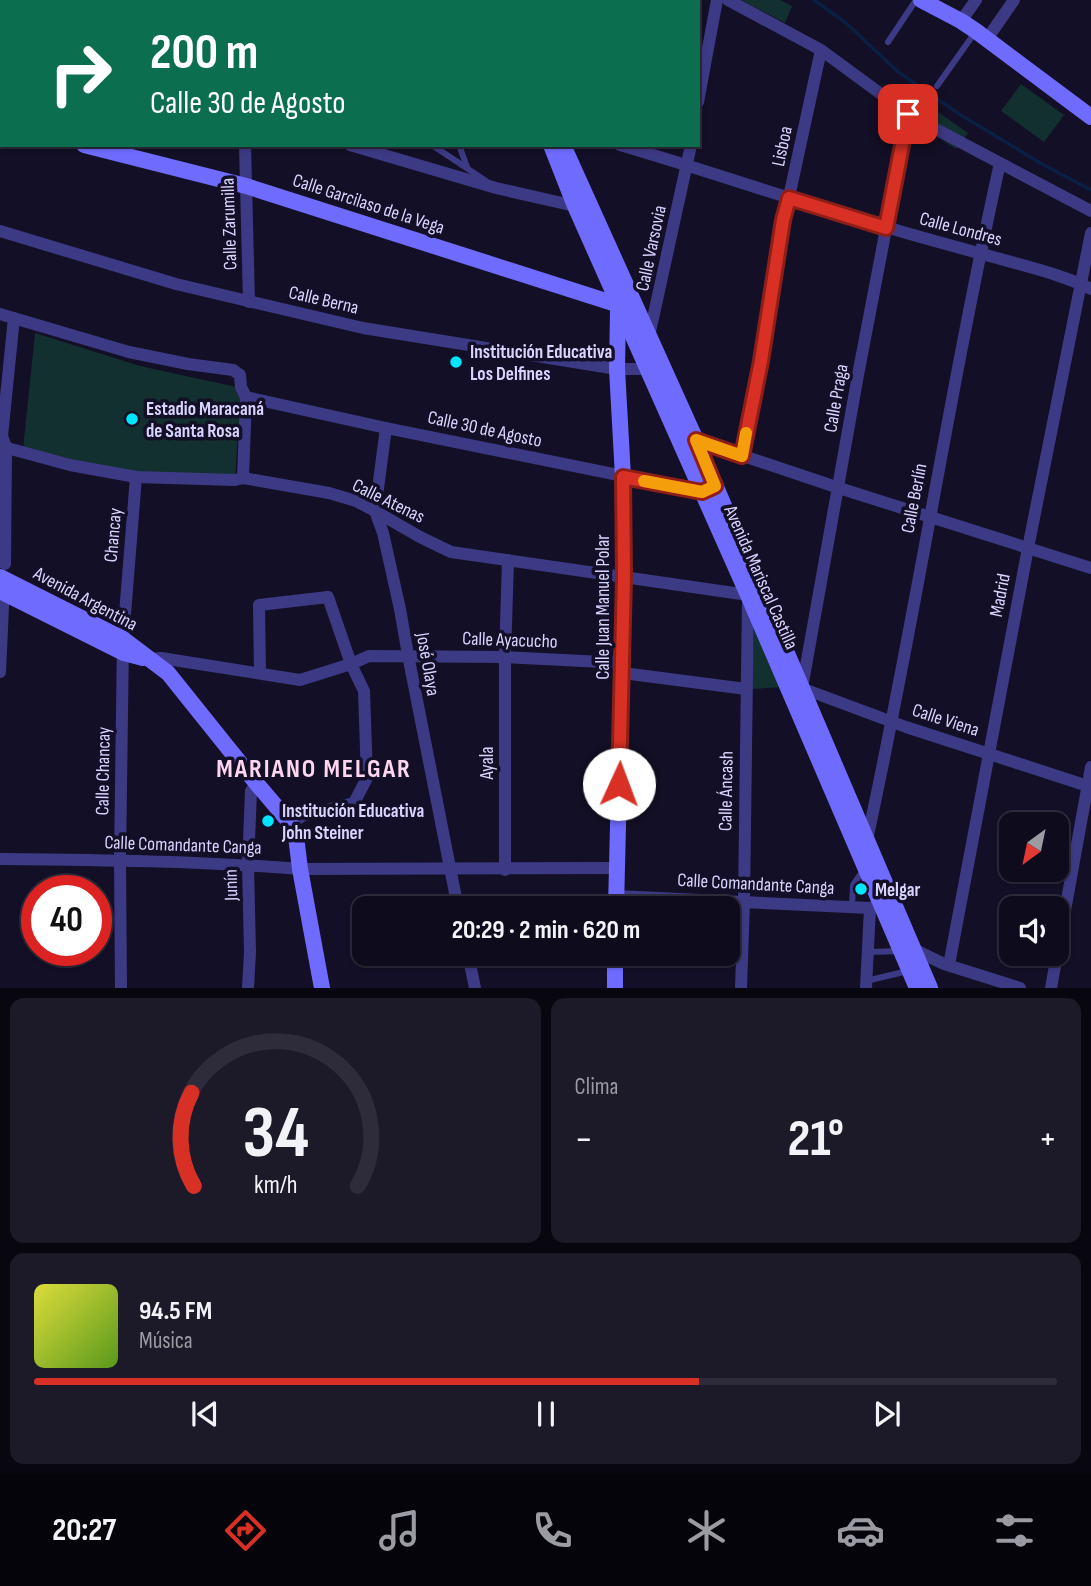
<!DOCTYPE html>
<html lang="es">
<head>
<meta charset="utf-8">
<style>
	body { margin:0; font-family:"Sofia Sans Condensed",sans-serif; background:#1c1929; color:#f1f3f6; height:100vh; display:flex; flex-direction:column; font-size:26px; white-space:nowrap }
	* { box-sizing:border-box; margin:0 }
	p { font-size:23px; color:#9b9ba3 }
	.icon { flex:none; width:38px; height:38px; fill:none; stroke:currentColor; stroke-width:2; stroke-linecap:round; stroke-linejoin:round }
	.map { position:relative; height:988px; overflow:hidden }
	.panel { display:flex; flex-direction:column; gap:10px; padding:10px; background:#08060f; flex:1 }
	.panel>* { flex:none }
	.guide { position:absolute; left:0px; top:0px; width:700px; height:147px; box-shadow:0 2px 5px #0004,0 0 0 2px #2e2b3b; background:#0b6e4f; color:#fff; overflow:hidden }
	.needle { width:46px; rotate:213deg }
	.buttons { position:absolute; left:999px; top:812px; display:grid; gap:14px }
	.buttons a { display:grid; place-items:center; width:70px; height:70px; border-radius:14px; background:#0e0b1c; box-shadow:0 2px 5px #0004,0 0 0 2px #2e2b3b; font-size:35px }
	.speed { position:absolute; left:21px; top:875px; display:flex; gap:14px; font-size:35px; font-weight:700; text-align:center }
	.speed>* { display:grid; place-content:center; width:91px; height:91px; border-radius:50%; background:#0e0b1c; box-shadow:0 2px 5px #0004,0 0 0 2px #2e2b3b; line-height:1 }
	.speed .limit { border:10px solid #d22; background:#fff; color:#111 }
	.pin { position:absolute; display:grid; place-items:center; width:60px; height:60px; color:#fff; margin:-30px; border-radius:14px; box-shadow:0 4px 10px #0006 }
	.me { position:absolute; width:77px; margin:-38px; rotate:2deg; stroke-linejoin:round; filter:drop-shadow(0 0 5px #0008) }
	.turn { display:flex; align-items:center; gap:24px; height:147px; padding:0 35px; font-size:32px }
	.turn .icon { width:91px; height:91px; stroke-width:2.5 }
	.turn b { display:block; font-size:49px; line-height:60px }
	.big { font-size:52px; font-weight:700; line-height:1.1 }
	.panel .widget { flex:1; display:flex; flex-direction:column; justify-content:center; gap:10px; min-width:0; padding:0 24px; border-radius:14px; background:#1c1929 }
	.panel .dial { align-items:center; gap:0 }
	.dial svg { height:182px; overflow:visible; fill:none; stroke:#2e2b3b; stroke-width:7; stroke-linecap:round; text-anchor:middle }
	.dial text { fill:#f1f3f6; stroke:none }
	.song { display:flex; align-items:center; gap:21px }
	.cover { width:84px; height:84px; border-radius:10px; background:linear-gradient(135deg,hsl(60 70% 55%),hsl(90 70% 35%)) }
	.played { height:7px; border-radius:4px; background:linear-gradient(90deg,#d93025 65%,#2e2b3b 65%) }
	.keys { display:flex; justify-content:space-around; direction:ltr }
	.heat { display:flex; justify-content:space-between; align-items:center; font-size:38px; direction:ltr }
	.panel .tiles { flex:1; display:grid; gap:10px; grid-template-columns:1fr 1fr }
	.widget:last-child { grid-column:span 2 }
	.trip { position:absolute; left:352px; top:896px; width:388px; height:70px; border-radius:14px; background:#0e0b1c; box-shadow:0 2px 5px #0004,0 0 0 2px #2e2b3b; font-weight:700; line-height:70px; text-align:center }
	.tabs { display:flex; height:112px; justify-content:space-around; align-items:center; background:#06040b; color:#9b9ba3 }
	.tabs .icon { width:49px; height:49px }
	.tabs .on { color:#d93025 }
	.tabs b { font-size:32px; color:#f1f3f6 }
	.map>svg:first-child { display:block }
	.park { fill:#12302f }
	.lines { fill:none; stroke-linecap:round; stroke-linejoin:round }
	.stream { stroke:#0a1f44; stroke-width:3.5 }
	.path { stroke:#2fb8b0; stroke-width:2; stroke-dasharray:3.5 5; stroke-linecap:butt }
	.lane { stroke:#3d3a85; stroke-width:6 }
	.street { stroke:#3d3a85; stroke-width:12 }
	.secondary { stroke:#6f6bff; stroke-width:16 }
	.route-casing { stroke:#8d1f18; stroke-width:18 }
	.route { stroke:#d93025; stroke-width:12 }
	.slow { stroke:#f59e0b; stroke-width:12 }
	.poi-dot { fill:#00e5ff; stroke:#130f26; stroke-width:2.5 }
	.labels { text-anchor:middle; stroke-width:7; stroke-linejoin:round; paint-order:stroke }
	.street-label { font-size:19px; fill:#d9d4ff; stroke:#130f26 }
	.poi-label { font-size:19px; font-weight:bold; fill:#d9d4ff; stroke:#130f26; text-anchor:start }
	.district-label { font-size:26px; font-weight:bold; letter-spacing:2px; fill:#ffd6f0; stroke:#130f26 }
</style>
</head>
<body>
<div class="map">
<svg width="1091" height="988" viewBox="0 0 1091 988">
	<rect width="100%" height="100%" fill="#130f26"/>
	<g class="park">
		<polygon points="741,0 780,0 792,6 785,23"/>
		<polygon points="1021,84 1064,115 1044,142 1001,111"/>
		<polygon points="931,107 968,133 956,149 920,125"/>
		<polygon points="35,333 140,366 241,388 235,479 135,473 23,449"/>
		<polygon points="754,628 783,687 752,689"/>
	</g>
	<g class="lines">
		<polyline class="stream" points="814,0 846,23 897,71 959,114 1042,164 1091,190"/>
		<polyline class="path" points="918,107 929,92"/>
		<g class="lane">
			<polyline points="888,42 916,0"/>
			<polyline points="937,86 976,31"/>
			<polyline points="432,145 486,181"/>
			<polyline points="459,145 467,167"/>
			<polyline points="852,907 853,885 864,869"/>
			<polyline points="869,952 900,951"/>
			<polyline points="866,981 908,971"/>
		</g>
		<g class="street">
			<polyline points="182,0 187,2"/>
			<polyline points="207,0 208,2"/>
			<polyline points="728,0 821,50 911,116 1091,211"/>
			<polyline points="505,1 535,2"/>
			<polyline points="0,2 2,3"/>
			<polyline points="106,2 113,0"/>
			<polyline points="961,21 976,0"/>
			<polyline points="987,39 1014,0"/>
			<polyline points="0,52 2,52"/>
			<polyline points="698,102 717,0"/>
			<polyline points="245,145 249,302"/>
			<polyline points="350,145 496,188 575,206 580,203"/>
			<path d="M620,145C709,171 797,202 886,227C929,240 972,251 1015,263C1040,270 1067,277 1091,289"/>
			<polyline points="0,231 176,284 363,328 617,369 647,369"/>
			<polyline points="0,314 129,352 188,364 233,370 240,375 241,387 246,397 243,478"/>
			<polyline points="648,341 691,145"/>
			<polyline points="246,397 386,428 702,492 709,489"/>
			<polyline points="386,428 375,511 383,533 400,609 408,655 458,908"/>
			<polyline points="692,441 696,440 839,488 1091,568"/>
			<polyline points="0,446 70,465 136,477 235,480 243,478 329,493 356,501 375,511 420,537 451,552 748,595 754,593"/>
			<polyline points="742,456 761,361 784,220 821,50"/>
			<polyline points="5,564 6,447 2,436 14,318"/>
			<polyline points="151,659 161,658 300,680 351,664 369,656 505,657 623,663"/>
			<polyline points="0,672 4,585"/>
			<polyline points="260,673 259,605 328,597 351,664 364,691 367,778 354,803 302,816 291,824"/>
			<polyline points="623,673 746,689"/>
			<polyline points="802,688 858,375 908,114"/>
			<polyline points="796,689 802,689 812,692 906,727 1091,787"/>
			<path d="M867,840C916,615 950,387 1000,163"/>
			<path d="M0,859C100,860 200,861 300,869L617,868"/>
			<polyline points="505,870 505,657 508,560"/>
			<polyline points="616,896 870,908 889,902"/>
			<polyline points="909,950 913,949 944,964 1020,988"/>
			<polyline points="468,954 475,988"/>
			<polyline points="949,965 1028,548 1091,233"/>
			<polyline points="121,988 120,861 123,639 136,477"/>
			<polyline points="248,988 250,952 248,865 251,791 257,784"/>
			<polyline points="741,988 744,902 748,599"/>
			<polyline points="866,988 870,908"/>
			<polyline points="1051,988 1091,767"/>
		</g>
		<g class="secondary">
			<polyline points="492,0 493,2"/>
			<polyline points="505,0 505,2"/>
			<polyline points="921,0 961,21 976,31 1091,117"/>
			<polyline points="0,125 2,125"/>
			<polyline points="84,145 246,186 625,307"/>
			<polyline points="551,145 575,206 748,595 917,988"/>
			<polyline points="563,145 696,440 930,988"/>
			<polyline points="0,577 123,639 168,673 257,784 291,824 296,836 300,869 322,988"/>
			<polyline points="0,591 124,653 143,658"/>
			<polyline points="616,908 624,577 623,477 617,369 618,311"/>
			<polyline points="615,988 615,954"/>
		</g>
	</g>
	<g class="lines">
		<g class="route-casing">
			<polyline id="route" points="619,784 624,577 623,477 702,492 715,486 696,440 742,456 761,361 783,220 789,198 886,228 908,114"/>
		</g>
		<use href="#route" class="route"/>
		<polyline class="slow" points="644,481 702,492 715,486 696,440 742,456 746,433"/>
	</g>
	<g class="poi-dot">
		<circle cx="456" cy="362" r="7"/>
		<circle cx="132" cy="419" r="7"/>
		<circle cx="268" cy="821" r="7"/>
		<circle cx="861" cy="889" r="7"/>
	</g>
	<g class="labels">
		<g class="street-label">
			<text transform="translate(781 146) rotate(-78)" y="7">Lisboa</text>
			<text transform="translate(369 203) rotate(18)" y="7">Calle Garcilaso de la Vega</text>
			<text transform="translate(228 224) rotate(-92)" y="7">Calle Zarumilla</text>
			<text transform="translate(961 228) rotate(15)" y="7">Calle Londres</text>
			<text transform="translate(650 248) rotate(-78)" y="7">Calle Varsovia</text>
			<text transform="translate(324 299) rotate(13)" y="7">Calle Berna</text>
			<text transform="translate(835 398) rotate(-80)" y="7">Calle Praga</text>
			<text transform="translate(485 428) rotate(12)" y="7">Calle 30 de Agosto</text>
			<text transform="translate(913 498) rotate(-79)" y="7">Calle Berlín</text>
			<text transform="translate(389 500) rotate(26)" y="7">Calle Atenas</text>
			<text transform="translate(112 535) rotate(-85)" y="7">Chancay</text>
			<text transform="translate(762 577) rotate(66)" y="7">Avenida Mariscal Castilla</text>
			<text transform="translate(999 595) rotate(-79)" y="7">Madrid</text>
			<text transform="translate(86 598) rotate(28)" y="7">Avenida Argentina</text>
			<text transform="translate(602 607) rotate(-90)" y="7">Calle Juan Manuel Polar</text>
			<text transform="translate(510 639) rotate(2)" y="7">Calle Ayacucho</text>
			<text transform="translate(429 664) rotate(80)" y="7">José Olaya</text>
			<text transform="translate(946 719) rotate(18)" y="7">Calle Viena</text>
			<text transform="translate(486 763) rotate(-90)" y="7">Ayala</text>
			<text transform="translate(102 771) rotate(-89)" y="7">Calle Chancay</text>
			<text transform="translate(725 791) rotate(-89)" y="7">Calle Áncash</text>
			<text transform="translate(183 844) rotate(2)" y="7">Calle Comandante Canga</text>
			<text transform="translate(756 883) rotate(3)" y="7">Calle Comandante Canga</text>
			<text transform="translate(230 885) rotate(-91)" y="7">Junín</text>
		</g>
		<g class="poi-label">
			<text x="470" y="358">Institución Educativa<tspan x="470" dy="22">Los Delfines</tspan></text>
			<text x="146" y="415">Estadio Maracaná<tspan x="146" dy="22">de Santa Rosa</tspan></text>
			<text x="282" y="817">Institución Educativa<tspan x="282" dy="22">John Steiner</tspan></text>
			<text x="875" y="896">Melgar</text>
		</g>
		<g class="district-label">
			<text x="314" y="777">MARIANO MELGAR</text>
		</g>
	</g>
</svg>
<div class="buttons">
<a><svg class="needle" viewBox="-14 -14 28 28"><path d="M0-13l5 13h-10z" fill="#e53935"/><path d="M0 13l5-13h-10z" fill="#9b9ba3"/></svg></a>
<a><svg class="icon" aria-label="sound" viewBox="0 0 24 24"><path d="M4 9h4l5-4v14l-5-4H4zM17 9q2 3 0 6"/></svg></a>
</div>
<div class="speed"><div class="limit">40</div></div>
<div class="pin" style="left:908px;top:114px;background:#d93025"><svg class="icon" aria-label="arrive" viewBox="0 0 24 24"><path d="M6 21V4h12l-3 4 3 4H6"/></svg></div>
<svg class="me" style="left:619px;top:784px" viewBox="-20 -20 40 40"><circle r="19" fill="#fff"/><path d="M0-13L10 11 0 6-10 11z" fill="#d93025"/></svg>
<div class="trip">20:29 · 2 min · 620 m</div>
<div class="guide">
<div class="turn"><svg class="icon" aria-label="right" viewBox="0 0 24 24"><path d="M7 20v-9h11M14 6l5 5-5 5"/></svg><div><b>200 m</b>Calle 30 de Agosto</div></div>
</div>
</div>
<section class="panel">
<div class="tiles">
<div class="widget dial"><svg viewBox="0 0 100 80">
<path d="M14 69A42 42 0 1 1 86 69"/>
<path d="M14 69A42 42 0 0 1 13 28" stroke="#d93025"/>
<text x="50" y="56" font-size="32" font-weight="700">34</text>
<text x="50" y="72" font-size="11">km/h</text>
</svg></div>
<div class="widget"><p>Clima</p>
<div class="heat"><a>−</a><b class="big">21°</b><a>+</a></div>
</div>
<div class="widget">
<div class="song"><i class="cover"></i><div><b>94.5 FM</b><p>Música</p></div></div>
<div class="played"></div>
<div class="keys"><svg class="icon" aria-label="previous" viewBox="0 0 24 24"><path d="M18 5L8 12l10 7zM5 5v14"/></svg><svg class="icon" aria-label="pause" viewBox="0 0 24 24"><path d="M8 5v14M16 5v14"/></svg><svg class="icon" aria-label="next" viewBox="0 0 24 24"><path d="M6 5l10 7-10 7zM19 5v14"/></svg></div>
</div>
</div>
</section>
<nav class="tabs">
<b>20:27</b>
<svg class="icon on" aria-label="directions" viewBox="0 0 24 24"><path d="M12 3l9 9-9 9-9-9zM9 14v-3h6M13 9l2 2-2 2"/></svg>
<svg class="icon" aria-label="music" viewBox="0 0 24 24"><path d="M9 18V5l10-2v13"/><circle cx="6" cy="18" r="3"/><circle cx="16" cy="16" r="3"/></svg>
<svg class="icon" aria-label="phone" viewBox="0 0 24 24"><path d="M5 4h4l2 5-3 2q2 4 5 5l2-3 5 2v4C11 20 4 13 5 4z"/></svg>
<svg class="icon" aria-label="climate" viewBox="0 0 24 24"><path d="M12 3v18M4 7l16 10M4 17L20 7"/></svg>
<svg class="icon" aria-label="car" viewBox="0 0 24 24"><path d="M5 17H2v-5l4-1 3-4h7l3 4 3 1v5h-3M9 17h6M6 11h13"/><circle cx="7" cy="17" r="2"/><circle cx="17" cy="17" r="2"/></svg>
<svg class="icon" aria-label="filters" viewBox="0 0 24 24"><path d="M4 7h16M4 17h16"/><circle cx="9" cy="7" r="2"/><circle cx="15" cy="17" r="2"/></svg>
</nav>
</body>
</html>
